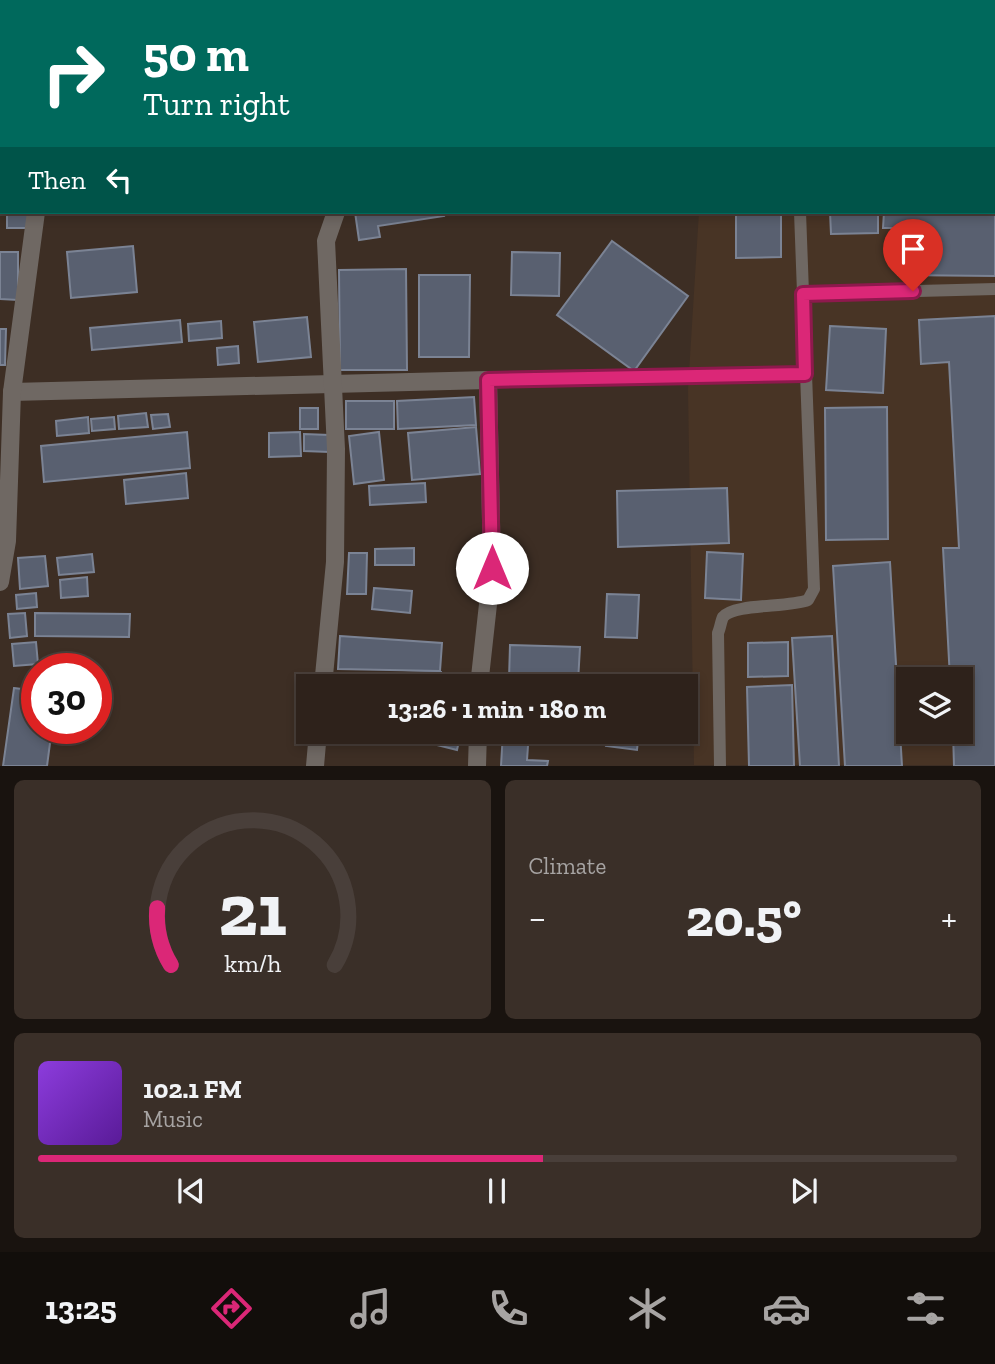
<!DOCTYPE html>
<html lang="en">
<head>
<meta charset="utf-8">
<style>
	body { margin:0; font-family:"Zilla Slab",serif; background:#3a2f28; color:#f1f3f6; height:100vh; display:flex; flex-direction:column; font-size:26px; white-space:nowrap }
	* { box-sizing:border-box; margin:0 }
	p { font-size:23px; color:#a7a4a3 }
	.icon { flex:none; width:38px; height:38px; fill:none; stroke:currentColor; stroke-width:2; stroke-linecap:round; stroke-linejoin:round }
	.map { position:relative; height:766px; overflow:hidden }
	.details { display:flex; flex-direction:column; gap:14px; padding:14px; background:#19130f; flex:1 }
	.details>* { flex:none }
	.top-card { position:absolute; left:0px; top:0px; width:996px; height:214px; box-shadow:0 4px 10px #0003,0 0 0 2px #493f3a; background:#00695c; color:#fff; overflow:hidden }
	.fabs { position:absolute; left:896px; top:667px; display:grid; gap:14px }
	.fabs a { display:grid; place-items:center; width:77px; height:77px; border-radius:0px; background:#2e221b; box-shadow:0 4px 10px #0003,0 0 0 2px #493f3a; font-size:35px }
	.speed { position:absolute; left:21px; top:653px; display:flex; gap:14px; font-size:35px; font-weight:700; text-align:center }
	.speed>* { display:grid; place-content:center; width:91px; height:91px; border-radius:50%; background:#2e221b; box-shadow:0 4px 10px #0003,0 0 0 2px #493f3a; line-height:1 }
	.speed .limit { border:10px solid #d22; background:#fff; color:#111 }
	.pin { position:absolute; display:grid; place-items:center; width:60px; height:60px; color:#fff; margin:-72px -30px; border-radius:50% 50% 50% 0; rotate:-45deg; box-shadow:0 0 7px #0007 }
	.pin .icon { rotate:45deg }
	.me { position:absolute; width:77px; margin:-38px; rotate:0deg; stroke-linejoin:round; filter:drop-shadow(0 0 5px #0008) }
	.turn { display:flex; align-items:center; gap:24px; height:147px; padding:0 28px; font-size:32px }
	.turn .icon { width:91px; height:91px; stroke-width:2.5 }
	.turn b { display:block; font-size:49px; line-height:60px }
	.then { display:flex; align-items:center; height:66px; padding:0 28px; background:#0003; gap:14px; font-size:26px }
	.big { font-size:52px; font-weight:800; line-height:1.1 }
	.details .tile { flex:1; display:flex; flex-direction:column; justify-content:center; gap:10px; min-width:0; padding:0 24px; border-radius:10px; background:#3a2f28 }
	.details .dial { align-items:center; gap:0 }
	.dial svg { height:182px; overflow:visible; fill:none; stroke:#493f3a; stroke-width:7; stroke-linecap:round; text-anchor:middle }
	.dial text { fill:#f1f3f6; stroke:none }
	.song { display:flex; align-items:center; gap:21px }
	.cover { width:84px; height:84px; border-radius:10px; background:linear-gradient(135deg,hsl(270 70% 55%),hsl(270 70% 35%)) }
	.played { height:7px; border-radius:4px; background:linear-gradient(90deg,#db2777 55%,#493f3a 55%) }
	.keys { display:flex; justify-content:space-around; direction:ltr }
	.heat { display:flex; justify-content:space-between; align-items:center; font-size:38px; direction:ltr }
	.details .tiles { flex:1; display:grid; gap:14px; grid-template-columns:1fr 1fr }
	.tile:last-child { grid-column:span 2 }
	.trip { position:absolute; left:296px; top:674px; width:402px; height:70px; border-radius:0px; background:#2e221b; box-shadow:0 4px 10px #0003,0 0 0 2px #493f3a; font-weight:800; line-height:70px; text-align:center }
	.dock { display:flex; height:112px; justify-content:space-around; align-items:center; background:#120e0b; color:#a7a4a3 }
	.dock .icon { width:49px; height:49px }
	.dock .current { color:#db2777 }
	.dock b { font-size:32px; color:#f1f3f6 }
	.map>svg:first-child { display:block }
	.built { fill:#483425; fill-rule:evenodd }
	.building { fill:#596070; stroke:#7b8394; stroke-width:2 }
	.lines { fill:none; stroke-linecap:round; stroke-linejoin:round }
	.service { stroke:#6f6863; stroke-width:12 }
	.minor { stroke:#6f6863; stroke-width:18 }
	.route-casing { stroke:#8e194d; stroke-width:18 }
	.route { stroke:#db2777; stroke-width:12 }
</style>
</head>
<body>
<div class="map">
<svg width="995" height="766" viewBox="0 0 995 766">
	<rect width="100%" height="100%" fill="#3d2e24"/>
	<path class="built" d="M711,0H995V765H694L688,389L699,212H994V2ZM908,679H961V732H908Z"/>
	<g class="building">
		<polygon points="16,0 49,0 51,2 15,2"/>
		<rect x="98" y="0" width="35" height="2"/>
		<rect x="202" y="0" width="44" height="2"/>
		<rect x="254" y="0" width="69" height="2"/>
		<rect x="626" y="0" width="66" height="2"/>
		<polygon points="830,0 995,0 995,8 994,2"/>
		<polygon points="995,59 995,276 898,275 899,228 883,228 884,212 994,212"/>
		<rect x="0" y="111" width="2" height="63"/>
		<rect x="7" y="212" width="28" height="16"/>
		<polygon points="54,212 91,212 54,215"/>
		<polygon points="355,212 443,212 444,216 378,226 380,237 359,240"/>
		<polygon points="736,212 781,212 781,257 736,258"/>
		<polygon points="830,212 878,212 878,233 831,234"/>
		<polygon points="612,241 688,296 634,371 557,315"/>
		<polygon points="133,246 137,292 71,298 67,252"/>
		<polygon points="0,252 18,252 18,300 0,299"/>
		<polygon points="512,252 560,253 559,296 511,295"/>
		<polygon points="406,269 407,370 340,370 339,270"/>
		<polygon points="419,275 470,275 469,357 419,357"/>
		<polygon points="995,316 995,766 954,766 953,732 961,732 961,679 950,679 943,548 959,548 949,362 921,364 919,320"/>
		<polygon points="307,317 311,357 258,362 254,322"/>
		<polygon points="180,320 182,342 92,350 90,328"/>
		<polygon points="221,321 222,338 189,341 188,324"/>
		<polygon points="830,326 886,329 883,393 826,390"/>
		<polygon points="0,329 6,329 5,365 0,365"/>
		<polygon points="238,346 239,363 218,365 217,348"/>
		<polygon points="474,397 476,425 398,429 397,401"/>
		<rect x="346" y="401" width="48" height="28"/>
		<polygon points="887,407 888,539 826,540 825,408"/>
		<rect x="300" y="408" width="18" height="21"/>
		<polygon points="146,413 148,427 119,429 118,416"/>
		<polygon points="168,414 170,427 153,429 151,415"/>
		<polygon points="88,417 89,433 57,436 56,421"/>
		<polygon points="114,417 115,429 92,431 91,419"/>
		<polygon points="476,427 480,474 412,480 408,433"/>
		<polygon points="187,432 190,468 44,482 41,446"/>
		<polygon points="300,432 301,456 269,457 269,433"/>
		<polygon points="379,432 384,480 354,484 349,436"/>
		<polygon points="304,434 329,435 329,452 304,451"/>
		<polygon points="186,473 188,498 126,504 124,480"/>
		<polygon points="425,483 426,502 370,505 369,486"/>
		<polygon points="727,488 729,543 618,547 617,491"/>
		<polygon points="414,548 414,565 375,565 375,549"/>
		<polygon points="707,552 743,554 741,600 705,598"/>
		<polygon points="349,553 367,553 366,594 347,594"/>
		<polygon points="92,554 94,572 59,575 57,558"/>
		<polygon points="45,556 48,586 20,589 18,558"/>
		<polygon points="890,562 902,766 845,766 833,566"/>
		<polygon points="87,577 88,596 61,598 60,580"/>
		<polygon points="374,588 412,591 410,613 372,609"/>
		<polygon points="36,593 37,607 17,609 16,595"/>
		<polygon points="607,594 639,595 637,638 605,637"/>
		<polygon points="25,613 27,636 10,638 8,614"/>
		<polygon points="35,613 130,614 129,637 35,636"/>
		<polygon points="340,636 442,643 440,671 338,669"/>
		<polygon points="832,636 839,766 800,766 792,638"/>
		<polygon points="36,642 38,664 14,666 12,644"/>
		<polygon points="788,642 788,676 748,677 748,643"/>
		<polygon points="510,645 580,647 578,682 509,679"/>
		<polygon points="441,672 442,686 365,686 365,674"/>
		<polygon points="792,685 794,766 749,766 747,687"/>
		<polygon points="14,688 37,691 37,728 52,728 47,766 3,766"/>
		<polygon points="686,716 692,716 691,743 651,742 651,732 686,732"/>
		<polygon points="387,732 418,732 418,744 387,743"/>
		<polygon points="440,732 461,732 457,750 437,745"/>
		<polygon points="503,732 529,732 527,760 548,761 547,766 501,766"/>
		<polygon points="608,732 639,732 637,750 606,746"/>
	</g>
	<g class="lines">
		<g class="service">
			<polyline points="798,2 798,0"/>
			<polyline points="803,294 995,289"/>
			<polyline points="488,380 805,374"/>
			<path d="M720,766L718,633C720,629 721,621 723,617C734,603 789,608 808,600L814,589L800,212"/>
		</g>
		<g class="minor">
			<polyline points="347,0 347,2"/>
			<polyline points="66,2 67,0"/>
			<polyline points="12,392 488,380 492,568 479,686"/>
			<polyline points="0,582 7,541 12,392 36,212"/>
			<polyline points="323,686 335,562 336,449 326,241 336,212"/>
			<polyline points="315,766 318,732"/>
			<polyline points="477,766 478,732"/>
		</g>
	</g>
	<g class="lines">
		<g class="route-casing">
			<polyline id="route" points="492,568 488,380 805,374 803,294 913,291"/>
		</g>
		<use href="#route" class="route"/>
	</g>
</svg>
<div class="fabs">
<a><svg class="icon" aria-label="layers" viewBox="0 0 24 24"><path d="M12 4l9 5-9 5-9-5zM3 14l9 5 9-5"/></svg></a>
</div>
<div class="speed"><div class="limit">30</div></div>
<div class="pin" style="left:913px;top:291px;background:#d93025"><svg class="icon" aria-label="arrive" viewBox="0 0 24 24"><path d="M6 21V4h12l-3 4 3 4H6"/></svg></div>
<svg class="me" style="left:492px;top:568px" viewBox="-20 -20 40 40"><circle r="19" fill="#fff"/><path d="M0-13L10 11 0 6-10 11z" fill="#db2777"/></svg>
<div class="trip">13:26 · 1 min · 180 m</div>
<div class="top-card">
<div class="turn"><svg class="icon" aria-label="right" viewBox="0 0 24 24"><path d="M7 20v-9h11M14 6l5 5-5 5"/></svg><div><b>50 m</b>Turn right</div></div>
<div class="then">Then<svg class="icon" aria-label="left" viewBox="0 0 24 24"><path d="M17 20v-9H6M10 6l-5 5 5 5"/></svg></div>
</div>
</div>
<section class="details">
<div class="tiles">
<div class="tile dial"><svg viewBox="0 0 100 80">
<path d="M14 69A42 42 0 1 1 86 69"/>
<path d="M14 69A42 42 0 0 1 8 44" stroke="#db2777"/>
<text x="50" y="56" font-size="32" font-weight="700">21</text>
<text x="50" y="72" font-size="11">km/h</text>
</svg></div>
<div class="tile"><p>Climate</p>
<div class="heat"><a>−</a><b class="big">20.5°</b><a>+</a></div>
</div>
<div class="tile">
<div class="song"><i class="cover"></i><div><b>102.1 FM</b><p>Music</p></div></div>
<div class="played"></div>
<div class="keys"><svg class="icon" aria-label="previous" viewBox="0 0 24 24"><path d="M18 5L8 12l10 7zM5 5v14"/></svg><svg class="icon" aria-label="pause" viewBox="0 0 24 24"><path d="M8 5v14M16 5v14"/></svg><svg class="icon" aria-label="next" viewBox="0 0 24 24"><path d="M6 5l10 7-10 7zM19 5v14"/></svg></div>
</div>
</div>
</section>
<nav class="dock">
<b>13:25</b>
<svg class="icon current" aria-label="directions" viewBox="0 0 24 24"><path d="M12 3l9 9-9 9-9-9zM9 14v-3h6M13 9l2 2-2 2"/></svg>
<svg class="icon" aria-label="music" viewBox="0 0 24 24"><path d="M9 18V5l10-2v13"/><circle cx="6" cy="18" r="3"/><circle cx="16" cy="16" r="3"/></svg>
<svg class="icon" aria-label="phone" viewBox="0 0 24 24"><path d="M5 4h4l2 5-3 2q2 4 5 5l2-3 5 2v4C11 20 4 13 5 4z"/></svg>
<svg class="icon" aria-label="climate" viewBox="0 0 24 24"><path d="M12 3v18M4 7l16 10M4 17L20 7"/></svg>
<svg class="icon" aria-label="car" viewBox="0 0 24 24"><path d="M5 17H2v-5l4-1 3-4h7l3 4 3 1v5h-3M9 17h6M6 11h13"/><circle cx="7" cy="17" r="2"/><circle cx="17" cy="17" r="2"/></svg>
<svg class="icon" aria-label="filters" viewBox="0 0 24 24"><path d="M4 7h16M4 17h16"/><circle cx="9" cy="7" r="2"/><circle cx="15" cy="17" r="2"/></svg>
</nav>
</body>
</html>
